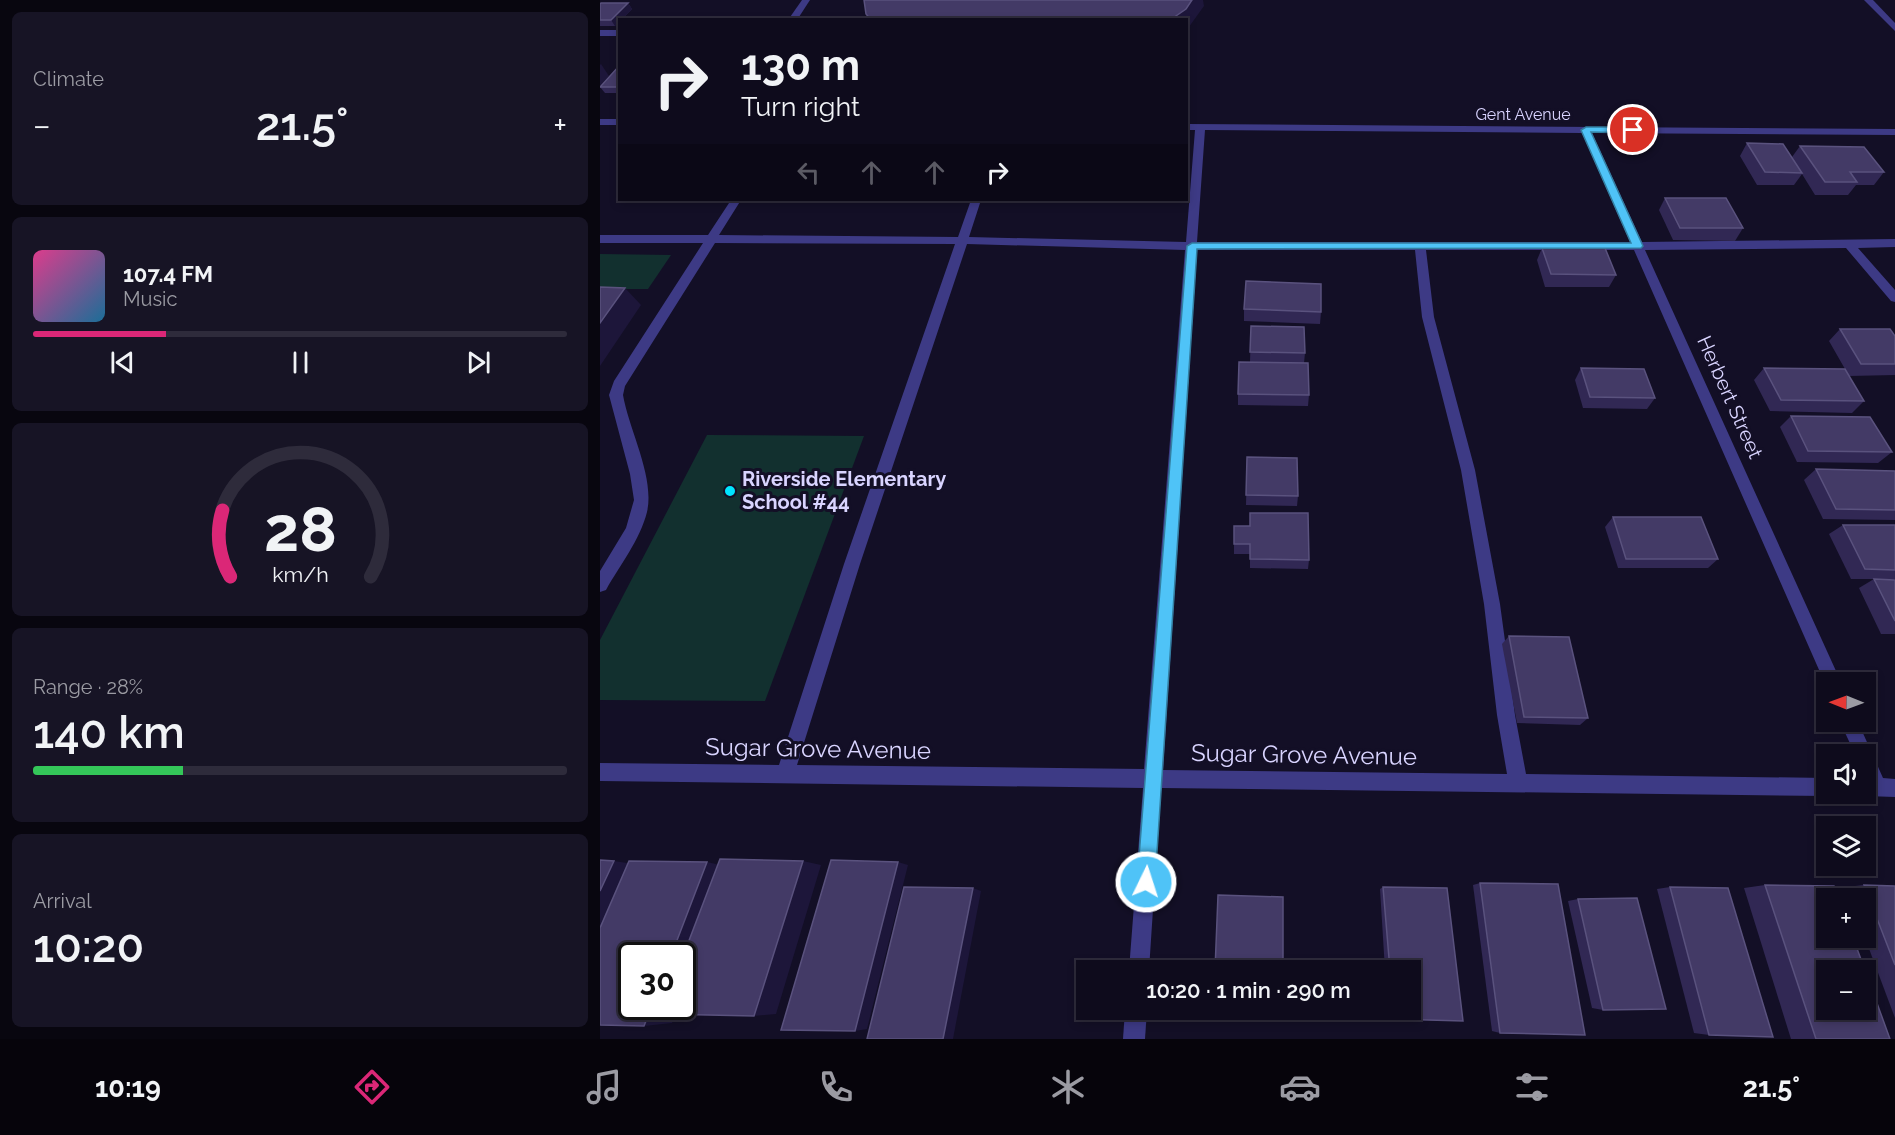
<!DOCTYPE html>
<html lang="en">
<head>
<meta charset="utf-8">
<style>
	body { margin:0; font-family:Raleway,sans-serif; background:#171425; color:#f1f3f6; height:100vh; display:flex; flex-direction:column; font-size:22px; white-space:nowrap }
	* { box-sizing:border-box; margin:0 }
	p { font-size:20px; color:#9b9ba3 }
	.icon { flex:none; width:33px; height:33px; fill:none; stroke:currentColor; stroke-width:2; stroke-linecap:round; stroke-linejoin:round }
	.map { position:relative; flex:1; overflow:hidden }
	.side { display:flex; flex-direction:column; gap:12px; padding:12px; background:#08060f; width:600px }
	.side>* { flex:none }
	.top-card { position:absolute; left:18px; top:18px; width:570px; height:183px; border-radius:0px; box-shadow:0 3px 9px #0003,0 0 0 2px #2e2b3b; background:#0e0b1c; color:#f1f3f6; overflow:hidden }
	.needle { width:39px; rotate:271deg }
	.buttons { position:absolute; left:1216px; top:672px; display:grid; gap:12px }
	.buttons a { display:grid; place-items:center; width:60px; height:60px; border-radius:0px; background:#0e0b1c; box-shadow:0 3px 9px #0003,0 0 0 2px #2e2b3b; font-size:30px }
	.speed { position:absolute; left:18px; top:942px; display:flex; gap:12px; font-size:30px; font-weight:700; text-align:center }
	.speed>* { display:grid; place-content:center; width:78px; height:78px; border-radius:50%; background:#0e0b1c; box-shadow:0 3px 9px #0003,0 0 0 2px #2e2b3b; line-height:1 }
	.speed .limit { border:3px solid #111; border-radius:9px; background:#fff; color:#111 }
	.pin { position:absolute; display:grid; place-items:center; width:51px; height:51px; color:#fff; margin:-26px; border:3px solid #fff; border-radius:50%; box-shadow:0 2px 6px #0007 }
	.me { position:absolute; width:66px; margin:-33px; rotate:4deg; stroke-linejoin:round; filter:drop-shadow(0 0 4px #0008) }
	.turn { display:flex; align-items:center; gap:21px; height:126px; padding:0 24px; font-size:27px }
	.turn .icon { width:78px; height:78px; stroke-width:2.5 }
	.turn b { display:block; font-size:42px; line-height:51px }
	.lanes { display:flex; align-items:center; height:57px; padding:0 24px; background:#0003; justify-content:center; gap:30px; direction:ltr }
	.lanes .off { opacity:.35 }
	.big { font-size:45px; font-weight:600; line-height:1.1 }
	.side .card { flex:1; display:flex; flex-direction:column; justify-content:center; gap:9px; min-width:0; padding:0 21px; border-radius:9px; background:#171425 }
	.side .dial { align-items:center; gap:0 }
	.dial svg { height:156px; overflow:visible; fill:none; stroke:#2e2b3b; stroke-width:7; stroke-linecap:round; text-anchor:middle }
	.dial text { fill:#f1f3f6; stroke:none }
	.song { display:flex; align-items:center; gap:18px }
	.cover { width:72px; height:72px; border-radius:9px; background:linear-gradient(135deg,hsl(330 70% 55%),hsl(200 70% 35%)) }
	.played { height:6px; border-radius:3px; background:linear-gradient(90deg,#db2777 25%,#2e2b3b 25%) }
	.keys { display:flex; justify-content:space-around; direction:ltr }
	.heat { display:flex; justify-content:space-between; align-items:center; font-size:33px; direction:ltr }
	.charge { height:9px; border-radius:4px; background:linear-gradient(90deg,#34c759 28%,#2e2b3b 0) }
	.trip { position:absolute; left:476px; top:960px; width:345px; height:60px; border-radius:0px; background:#0e0b1c; box-shadow:0 3px 9px #0003,0 0 0 2px #2e2b3b; font-weight:600; line-height:60px; text-align:center }
	.dock { display:flex; height:96px; justify-content:space-around; align-items:center; background:#06040b; color:#9b9ba3 }
	.dock .icon { width:42px; height:42px }
	.dock .selected { color:#db2777 }
	.dock b { font-size:27px; color:#f1f3f6 }
	main { display:flex; flex:1; min-height:0 }
	.map>svg:first-child { display:block }
	.green { fill:#12302f }
	.lines { fill:none; stroke-linecap:round; stroke-linejoin:round }
	.minor { fill:#3d3a85; fill-rule:evenodd }
	.wall { fill:#312854 }
	.shaded-wall { fill:#1d163a }
	.building { fill:#433a66; stroke:#5a527e; stroke-width:1.5 }
	.route { fill:#4fc3f7; stroke:#337fa1; stroke-width:1.5 }
	.poi-dot { fill:#00e5ff; stroke:#130f26; stroke-width:2 }
	.labels { text-anchor:middle; stroke-width:6; stroke-linejoin:round; paint-order:stroke }
	.far-street-label { font-size:16px; fill:#d9d4ff; stroke:#130f26 }
	.street-label { font-size:20px; fill:#d9d4ff; stroke:#130f26 }
	.poi-label { font-size:20px; font-weight:bold; fill:#d9d4ff; stroke:#130f26; text-anchor:start }
	.near-street-label { font-size:24px; fill:#d9d4ff; stroke:#130f26 }
</style>
</head>
<body>
<main>
<section class="side">
<div class="card"><p>Climate</p>
<div class="heat"><a>−</a><b class="big">21.5°</b><a>+</a></div>
</div>
<div class="card">
<div class="song"><i class="cover"></i><div><b>107.4 FM</b><p>Music</p></div></div>
<div class="played"></div>
<div class="keys"><svg class="icon" aria-label="previous" viewBox="0 0 24 24"><path d="M18 5L8 12l10 7zM5 5v14"/></svg><svg class="icon" aria-label="pause" viewBox="0 0 24 24"><path d="M8 5v14M16 5v14"/></svg><svg class="icon" aria-label="next" viewBox="0 0 24 24"><path d="M6 5l10 7-10 7zM19 5v14"/></svg></div>
</div>
<div class="card dial"><svg viewBox="0 0 100 80">
<path d="M14 69A42 42 0 1 1 86 69"/>
<path d="M14 69A42 42 0 0 1 10 35" stroke="#db2777"/>
<text x="50" y="56" font-size="32" font-weight="700">28</text>
<text x="50" y="72" font-size="11">km/h</text>
</svg></div>
<div class="card"><p>Range · 28%</p><b class="big">140 km</b><div class="charge"></div></div>
<div class="card"><p>Arrival</p><b class="big">10:20</b></div>
</section>
<div class="map">
<svg width="1295" height="1039" viewBox="0 0 1295 1039">
	<rect width="100%" height="100%" fill="#130f26"/>
	<g class="green">
		<polygon points="0,254 71,255 48,289 0,289"/>
		<polygon points="107,435 264,436 165,701 0,700 0,640"/>
	</g>
	<g class="lines">
		<g class="minor">
			<polygon points="202,0 210,0 197,20 188,20"/>
			<polygon points="1264,0 1273,0 1295,23 1295,31"/>
			<rect x="0" y="30" width="20" height="6"/>
			<rect x="0" y="119" width="20" height="6"/>
			<path d="M586,124L1295,129V135L992,133L1042,242L1295,239V247L1258,248L1295,290V302L1291,301L1246,248L1045,250L1241,682H1227V688L1034,250H826L834,317L875,470L900,604L915,715L926,774L1227,778V794H1234L1227,796L561,788L549,970H529L543,788L0,781V763L179,765L244,564L355,244L115,243L25,386L23,395C29,430 55,477 47,512C40,540 20,565 6,590L0,592V571L26,528L34,500L30,474L9,395L14,381L103,243H0V235H108L131,200H141L119,235L358,237L371,200H381L369,237L586,242L595,130H586ZM605,130L982,133L1030,242H597ZM367,244L585,250L544,769L197,765L260,564ZM597,250H815L822,317L861,470L884,604L897,715L907,774L563,770Z"/>
			<polygon points="1240,722 1258,722 1283,778 1295,779 1295,797 1266,796 1259,794 1266,794 1266,754 1255,754"/>
			<polygon points="525,1010 547,1010 545,1039 523,1039"/>
		</g>
	</g>
	<g class="wall">
		<polygon points="28,3 32,9 21,20 20,20 15,26 0,26 0,4"/>
		<polygon points="20,66 20,93 5,93 0,87"/>
		<polygon points="1147,143 1192,157 1200,146 1284,172 1274,185 1256,185 1248,195 1215,195 1202,174 1194,185 1157,185 1140,156"/>
		<polygon points="1065,198 1143,228 1135,241 1073,240 1059,210"/>
		<polygon points="942,248 1016,275 1009,287 945,287 937,260"/>
		<polygon points="644,309 721,312 720,324 644,321"/>
		<polygon points="651,326 705,353 704,363 709,395 708,406 638,405 638,394 650,362"/>
		<polygon points="1240,329 1295,336 1295,375 1249,376 1264,401 1252,413 1170,411 1154,380 1164,368 1245,369 1229,341"/>
		<polygon points="981,368 1055,398 1047,409 983,408 975,380"/>
		<polygon points="1191,416 1292,452 1278,463 1197,462 1180,427"/>
		<polygon points="647,457 698,496 697,506 646,505"/>
		<polygon points="1216,469 1295,471 1295,520 1223,519 1204,480"/>
		<polygon points="1013,517 1118,559 1108,568 1018,568 1005,527"/>
		<polygon points="1243,525 1295,525 1295,579 1251,579 1229,534"/>
		<polygon points="634,526 709,560 708,569 650,568 650,554 634,554"/>
		<polygon points="1274,579 1295,580 1295,634 1281,634 1259,588"/>
		<polygon points="909,636 988,718 980,725 917,723 902,644"/>
		<polygon points="880,883 900,1033 892,1031 873,885"/>
		<polygon points="1165,885 1290,1039 1191,1039 1144,888"/>
		<polygon points="1264,885 1295,886 1295,1018 1265,938 1266,938 1266,898 1250,898 1246,887"/>
		<polygon points="783,887 847,888 863,1021 793,1019 789,1017 788,1010 810,1010 810,970 785,970 780,889"/>
		<polygon points="1070,887 1109,1035 1094,1033 1057,889"/>
		<polygon points="978,899 1003,1010 992,1008 968,901"/>
	</g>
	<g class="shaded-wall">
		<polygon points="592,0 603,0 604,6 586,31 586,20 570,20"/>
		<polygon points="28,3 32,9 21,20 20,20 20,21 15,26 11,20"/>
		<polygon points="1,64 9,76 0,86 0,65"/>
		<polygon points="25,288 41,305 0,366 0,323"/>
		<polygon points="14,861 40,865 0,957 0,891"/>
		<polygon points="203,861 221,865 176,1014 154,1016"/>
		<polygon points="107,862 129,867 82,994 82,956 71,956"/>
		<polygon points="298,862 308,865 267,1029 255,1031"/>
		<polygon points="373,888 381,891 353,1039 343,1039"/>
		<polygon points="52,1006 78,1006 72,1023 44,1026"/>
	</g>
	<g class="building">
		<polygon points="264,0 592,0 586,9 570,20 271,20 266,14"/>
		<polygon points="1,3 28,3 11,20 0,20 0,4"/>
		<polygon points="19,66 20,87 0,87"/>
		<polygon points="1147,143 1183,144 1202,173 1165,172"/>
		<polygon points="1200,146 1264,147 1284,172 1250,172 1257,182 1225,182"/>
		<polygon points="1065,198 1126,198 1143,228 1080,228"/>
		<polygon points="942,248 1005,248 1016,275 951,274"/>
		<polygon points="646,281 721,284 721,312 644,309"/>
		<polygon points="0,287 25,288 0,323"/>
		<polygon points="651,326 704,327 705,353 650,352"/>
		<polygon points="1240,329 1290,329 1295,336 1295,364 1261,364"/>
		<polygon points="639,362 708,363 709,395 638,394"/>
		<polygon points="981,368 1044,369 1055,398 990,397"/>
		<polygon points="1164,368 1245,369 1264,401 1181,400"/>
		<polygon points="1191,416 1270,417 1292,452 1208,451"/>
		<polygon points="647,457 697,458 698,496 646,495"/>
		<polygon points="1216,469 1295,471 1295,510 1236,509"/>
		<polygon points="650,513 708,513 709,560 650,559 650,544 634,544 634,526 650,526"/>
		<polygon points="1013,517 1101,517 1118,559 1026,559"/>
		<polygon points="1243,525 1295,525 1295,570 1265,569"/>
		<polygon points="1274,579 1295,580 1295,621"/>
		<polygon points="909,636 969,637 988,718 924,717"/>
		<polygon points="120,859 203,861 154,1016 62,1014 65,1006 82,1006 82,959"/>
		<polygon points="0,860 14,861 0,891"/>
		<polygon points="231,860 298,862 255,1031 181,1030"/>
		<polygon points="29,861 107,862 71,956 32,956 32,1006 52,1006 44,1026 0,1025 0,928"/>
		<polygon points="880,883 958,884 985,1035 900,1033"/>
		<polygon points="1165,885 1234,886 1238,898 1227,898 1227,938 1253,938 1265,970 1227,970 1227,1010 1266,1010 1266,973 1290,1039 1216,1039"/>
		<polygon points="1264,885 1295,886 1295,965"/>
		<polygon points="304,887 373,888 343,1039 267,1039"/>
		<polygon points="783,887 847,888 863,1021 793,1019 793,1010 810,1010 810,970 790,970"/>
		<polygon points="1070,887 1128,888 1173,1037 1109,1035"/>
		<polygon points="618,895 683,897 683,970 615,970"/>
		<polygon points="1037,898 1066,1009 1003,1010 978,899"/>
		<polygon points="614,1010 684,1010 684,1019 614,1018"/>
	</g>
	<polygon class="route" points="986,127 1033,127 1038,130 1033,133 991,132 1043,246 1041,248 597,249 555,882 552,888 546,891 539,888 537,882 587,246 592,243 1031,243 981,130"/>
	<circle class="poi-dot" cx="130" cy="491" r="6"/>
	<g class="labels">
		<g class="far-street-label">
			<text x="923" y="120">Gent Avenue</text>
		</g>
		<g class="street-label">
			<text transform="translate(1130 397) rotate(66)" y="7">Herbert Street</text>
		</g>
		<g class="poi-label">
			<text x="142" y="486">Riverside Elementary<tspan x="142" dy="23">School #44</tspan></text>
		</g>
		<g class="near-street-label">
			<text transform="translate(218 749) rotate(1)" y="8">Sugar Grove Avenue</text>
			<text transform="translate(704 755) rotate(1)" y="8">Sugar Grove Avenue</text>
		</g>
	</g>
</svg>
<div class="buttons">
<a><svg class="needle" viewBox="-14 -14 28 28"><path d="M0-13l5 13h-10z" fill="#e53935"/><path d="M0 13l5-13h-10z" fill="#9b9ba3"/></svg></a>
<a><svg class="icon" aria-label="sound" viewBox="0 0 24 24"><path d="M4 9h4l5-4v14l-5-4H4zM17 9q2 3 0 6"/></svg></a>
<a><svg class="icon" aria-label="layers" viewBox="0 0 24 24"><path d="M12 4l9 5-9 5-9-5zM3 14l9 5 9-5"/></svg></a>
<a>+</a>
<a>−</a>
</div>
<div class="speed"><div class="limit">30</div></div>
<div class="pin" style="left:1033px;top:130px;background:#d93025"><svg class="icon" aria-label="arrive" viewBox="0 0 24 24"><path d="M6 21V4h12l-3 4 3 4H6"/></svg></div>
<svg class="me" style="left:546px;top:882px" viewBox="-20 -20 40 40"><circle r="17" fill="#4fc3f7" stroke="#fff" stroke-width="3"/><path d="M0-11L8 9 0 5-8 9z" fill="#fff"/></svg>
<div class="trip">10:20 · 1 min · 290 m</div>
<div class="top-card">
<div class="turn"><svg class="icon" aria-label="right" viewBox="0 0 24 24"><path d="M7 20v-9h11M14 6l5 5-5 5"/></svg><div><b>130 m</b>Turn right</div></div>
<div class="lanes"><svg class="icon off" aria-label="left" viewBox="0 0 24 24"><path d="M17 20v-9H6M10 6l-5 5 5 5"/></svg><svg class="icon off" aria-label="ahead" viewBox="0 0 24 24"><path d="M12 20V5M6 11l6-6 6 6"/></svg><svg class="icon off" aria-label="ahead" viewBox="0 0 24 24"><path d="M12 20V5M6 11l6-6 6 6"/></svg><svg class="icon" aria-label="right" viewBox="0 0 24 24"><path d="M7 20v-9h11M14 6l5 5-5 5"/></svg></div>
</div>
</div>
</main>
<nav class="dock">
<b>10:19</b>
<svg class="icon selected" aria-label="directions" viewBox="0 0 24 24"><path d="M12 3l9 9-9 9-9-9zM9 14v-3h6M13 9l2 2-2 2"/></svg>
<svg class="icon" aria-label="music" viewBox="0 0 24 24"><path d="M9 18V5l10-2v13"/><circle cx="6" cy="18" r="3"/><circle cx="16" cy="16" r="3"/></svg>
<svg class="icon" aria-label="phone" viewBox="0 0 24 24"><path d="M5 4h4l2 5-3 2q2 4 5 5l2-3 5 2v4C11 20 4 13 5 4z"/></svg>
<svg class="icon" aria-label="climate" viewBox="0 0 24 24"><path d="M12 3v18M4 7l16 10M4 17L20 7"/></svg>
<svg class="icon" aria-label="car" viewBox="0 0 24 24"><path d="M5 17H2v-5l4-1 3-4h7l3 4 3 1v5h-3M9 17h6M6 11h13"/><circle cx="7" cy="17" r="2"/><circle cx="17" cy="17" r="2"/></svg>
<svg class="icon" aria-label="filters" viewBox="0 0 24 24"><path d="M4 7h16M4 17h16"/><circle cx="9" cy="7" r="2"/><circle cx="15" cy="17" r="2"/></svg>
<b>21.5°</b>
</nav>
</body>
</html>
